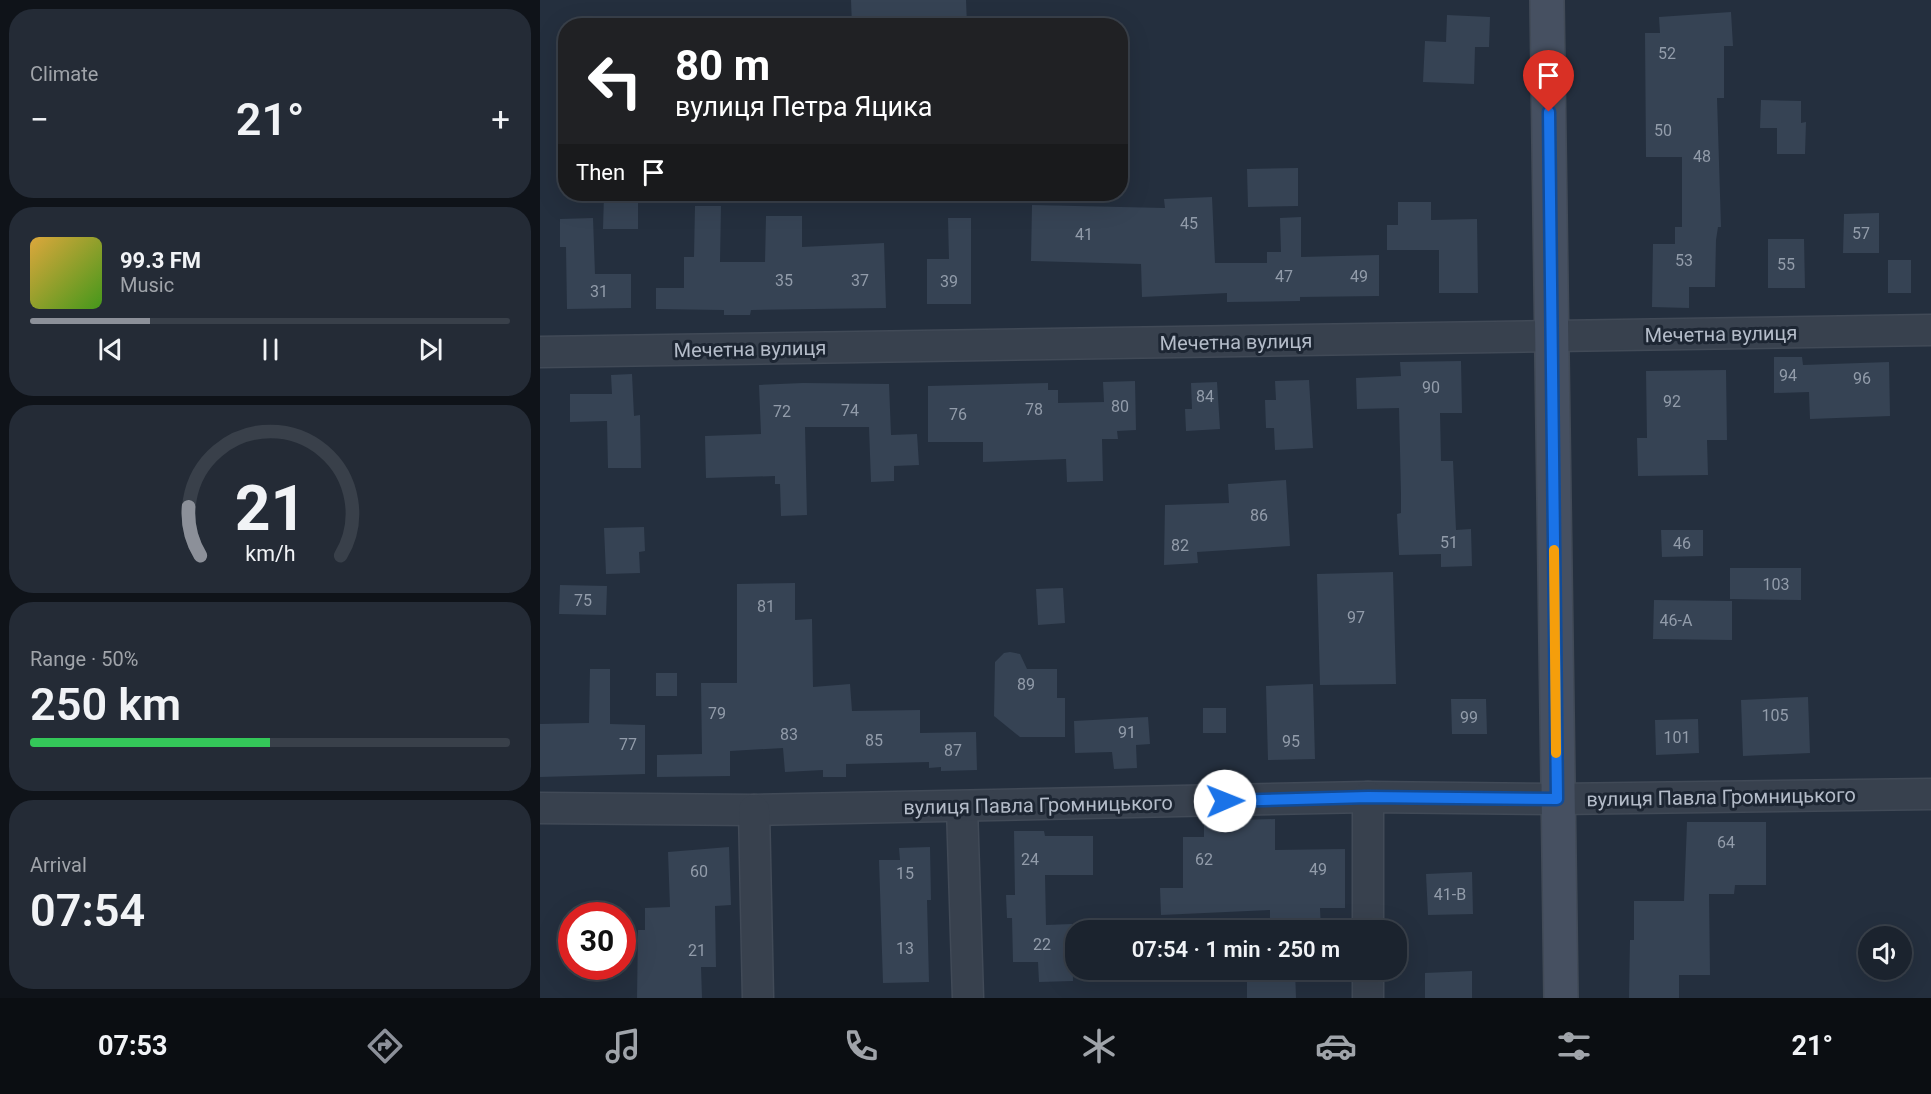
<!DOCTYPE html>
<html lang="en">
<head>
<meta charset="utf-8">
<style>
	body { margin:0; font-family:Roboto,sans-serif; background:#242b36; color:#f1f3f6; height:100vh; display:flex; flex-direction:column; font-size:22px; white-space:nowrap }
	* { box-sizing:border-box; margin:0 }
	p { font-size:20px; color:#a0a4aa }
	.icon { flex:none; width:33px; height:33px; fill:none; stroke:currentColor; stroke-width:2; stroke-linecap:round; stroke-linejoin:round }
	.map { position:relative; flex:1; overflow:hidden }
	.panel { display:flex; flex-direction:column; gap:9px; padding:9px; background:#0f1319; width:540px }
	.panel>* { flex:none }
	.hud { position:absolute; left:18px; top:18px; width:570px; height:183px; border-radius:24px; box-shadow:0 6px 24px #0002,0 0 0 2px #39404a; background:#202124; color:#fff; overflow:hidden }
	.fabs { position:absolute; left:1318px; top:926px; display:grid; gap:12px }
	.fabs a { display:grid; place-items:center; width:54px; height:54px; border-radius:50%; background:#1b232e; box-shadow:0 6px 24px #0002,0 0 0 2px #39404a; font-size:30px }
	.speed { position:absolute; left:18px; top:902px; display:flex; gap:12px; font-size:30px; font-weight:700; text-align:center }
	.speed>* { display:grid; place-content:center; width:78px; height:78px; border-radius:50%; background:#1b232e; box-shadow:0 6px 24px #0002,0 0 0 2px #39404a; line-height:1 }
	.speed .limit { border:9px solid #d22; background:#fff; color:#111 }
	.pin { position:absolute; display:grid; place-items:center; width:51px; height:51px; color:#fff; margin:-62px -26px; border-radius:50% 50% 50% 0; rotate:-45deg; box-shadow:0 0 6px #0007 }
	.pin .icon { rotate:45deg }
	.me { position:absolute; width:66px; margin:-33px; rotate:89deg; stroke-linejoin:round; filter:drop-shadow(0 0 4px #0008) }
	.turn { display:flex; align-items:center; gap:21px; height:126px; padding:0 18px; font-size:27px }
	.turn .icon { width:78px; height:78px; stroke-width:2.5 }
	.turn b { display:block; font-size:42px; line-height:51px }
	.then { display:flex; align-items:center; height:57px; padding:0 18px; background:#0003; gap:12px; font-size:22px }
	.big { font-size:45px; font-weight:600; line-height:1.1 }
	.panel .tile { flex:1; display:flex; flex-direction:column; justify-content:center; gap:9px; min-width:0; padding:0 21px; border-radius:24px; background:#242b36 }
	.panel .dial { align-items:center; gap:0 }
	.dial svg { height:156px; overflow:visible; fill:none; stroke:#39404a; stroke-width:7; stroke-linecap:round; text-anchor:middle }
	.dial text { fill:#f1f3f6; stroke:none }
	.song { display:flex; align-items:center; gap:18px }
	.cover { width:72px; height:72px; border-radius:9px; background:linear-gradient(135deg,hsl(40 70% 55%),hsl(100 70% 35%)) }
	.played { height:6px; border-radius:3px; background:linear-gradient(90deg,#8c9099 25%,#39404a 25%) }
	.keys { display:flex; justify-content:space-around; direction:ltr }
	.heat { display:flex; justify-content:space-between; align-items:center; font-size:33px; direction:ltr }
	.charge { height:9px; border-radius:4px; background:linear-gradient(90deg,#34c759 50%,#39404a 0) }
	.trip { position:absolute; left:525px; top:920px; width:342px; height:60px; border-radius:24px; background:#1b232e; box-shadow:0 6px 24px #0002,0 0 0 2px #39404a; font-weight:600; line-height:60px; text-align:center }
	.tabs { display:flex; height:96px; justify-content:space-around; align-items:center; background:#0b0e12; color:#a0a4aa }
	.tabs .icon { width:42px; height:42px }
	.tabs .selected { color:#8c9099 }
	.tabs b { font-size:27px; color:#f1f3f6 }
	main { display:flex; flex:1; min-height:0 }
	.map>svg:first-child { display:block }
	.building { fill:#364354 }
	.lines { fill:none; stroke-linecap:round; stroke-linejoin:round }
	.street-casing { stroke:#414a57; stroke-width:33 }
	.secondary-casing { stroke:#414a57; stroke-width:36 }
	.street { stroke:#38414e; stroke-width:30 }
	.secondary { stroke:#465061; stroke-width:33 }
	.route-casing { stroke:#114b97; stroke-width:15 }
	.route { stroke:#1a73e8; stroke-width:10 }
	.slow { stroke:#f59e0b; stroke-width:10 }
	.labels { text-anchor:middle; stroke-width:6; stroke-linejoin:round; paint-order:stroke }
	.number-label { font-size:16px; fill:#929caa }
	.street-label { font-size:20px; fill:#b4bcc9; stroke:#1d2633 }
</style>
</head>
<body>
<main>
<section class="panel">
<div class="tile"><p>Climate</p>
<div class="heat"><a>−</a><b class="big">21°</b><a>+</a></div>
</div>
<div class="tile">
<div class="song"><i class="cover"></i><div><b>99.3 FM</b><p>Music</p></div></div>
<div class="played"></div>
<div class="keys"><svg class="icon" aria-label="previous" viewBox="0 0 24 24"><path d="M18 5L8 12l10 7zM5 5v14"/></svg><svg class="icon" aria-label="pause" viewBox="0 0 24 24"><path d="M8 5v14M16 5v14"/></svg><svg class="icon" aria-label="next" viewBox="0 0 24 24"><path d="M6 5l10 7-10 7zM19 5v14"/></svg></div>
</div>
<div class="tile dial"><svg viewBox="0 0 100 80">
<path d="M14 69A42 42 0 1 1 86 69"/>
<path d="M14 69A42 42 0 0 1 8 44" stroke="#8c9099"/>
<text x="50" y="56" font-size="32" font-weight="700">21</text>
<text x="50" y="72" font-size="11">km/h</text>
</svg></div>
<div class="tile"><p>Range · 50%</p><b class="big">250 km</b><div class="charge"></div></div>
<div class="tile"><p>Arrival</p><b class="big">07:54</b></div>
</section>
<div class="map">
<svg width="1391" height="998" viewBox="0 0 1391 998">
	<rect width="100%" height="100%" fill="#242f3e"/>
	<g class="building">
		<polygon points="311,0 426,0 427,25 312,26"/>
		<polygon points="1191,12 1193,46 1184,46 1184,98 1177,98 1181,227 1178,227 1176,240 1175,287 1149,287 1149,308 1112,307 1113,244 1135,244 1135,227 1142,227 1142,157 1106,157 1105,33 1120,33 1119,17"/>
		<polygon points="907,15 950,17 949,47 935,47 934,84 883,82 885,41 906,42"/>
		<polygon points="1221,100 1261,101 1261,123 1266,122 1265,154 1237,154 1237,128 1220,128"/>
		<polygon points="758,168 758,206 708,207 707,169"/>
		<polygon points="64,194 98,194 98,229 63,229"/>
		<polygon points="672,197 675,263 727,263 727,252 741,252 740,218 761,217 761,257 839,255 839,296 760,297 760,301 687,302 687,293 602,297 601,264 491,261 492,205 625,208 624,199"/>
		<polygon points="858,202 891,202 891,220 937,219 938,293 899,293 899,250 847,250 847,225 858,225"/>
		<polygon points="155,206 181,206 180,262 225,262 226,216 262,216 262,247 344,243 346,308 211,310 210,315 184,315 184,310 116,309 116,288 144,288 144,257 154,257"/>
		<polygon points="1339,213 1339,253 1303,253 1304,214"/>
		<polygon points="53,218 55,274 91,274 91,308 27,309 26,247 20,247 20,219"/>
		<polygon points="408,218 431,218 431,304 387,304 387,259 409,259"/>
		<polygon points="1228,239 1264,239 1265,288 1228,288"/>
		<rect x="1348" y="260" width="23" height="33"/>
		<polygon points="1234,357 1262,357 1263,365 1349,362 1350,416 1270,419 1269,392 1234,393"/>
		<polygon points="921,361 922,413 900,413 901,461 913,461 916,530 931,529 932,566 901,567 901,554 859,555 857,514 861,513 861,495 859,408 817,409 816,378 861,376 860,362"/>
		<polygon points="1186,370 1187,440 1167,440 1168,475 1098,476 1097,438 1107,438 1106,371"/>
		<polygon points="92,374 94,416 100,415 101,468 68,468 67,421 30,422 30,394 72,394 71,375"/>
		<polygon points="769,380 773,448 735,450 734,428 726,428 725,400 736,400 735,381"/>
		<polygon points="595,381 596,430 577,431 578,439 562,439 563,481 527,482 526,459 443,462 443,442 388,442 388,386 508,383 508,390 518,390 518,403 564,402 563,382"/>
		<polygon points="677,382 680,429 646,431 645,409 652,409 651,383"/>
		<polygon points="263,383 349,384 351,435 377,434 379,465 354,466 354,481 331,482 329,427 265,427 267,515 241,516 240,484 235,484 235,476 166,478 165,436 221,434 219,385"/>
		<polygon points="746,480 750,546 657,552 658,563 624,565 625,505 689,503 688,484"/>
		<polygon points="104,527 105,551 99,552 100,573 66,574 64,528"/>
		<polygon points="1121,530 1163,530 1163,556 1122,557"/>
		<polygon points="1190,568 1261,568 1261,600 1190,599"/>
		<polygon points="853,572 856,684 780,685 777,574"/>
		<polygon points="255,583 255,620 272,619 273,687 310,684 312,711 380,710 380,733 436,732 437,770 401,771 401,767 389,768 389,762 306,764 306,777 283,777 283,770 245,772 243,748 190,751 190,776 117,777 117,755 162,754 161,683 197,683 197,584"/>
		<polygon points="20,585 67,586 66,615 19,614"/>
		<polygon points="523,588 525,623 498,625 496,589"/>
		<polygon points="1114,600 1192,601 1192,640 1113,639"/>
		<polygon points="470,652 480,654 487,669 517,669 517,698 525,698 525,737 480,737 454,716 455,662 464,653"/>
		<polygon points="50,669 70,669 70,724 105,725 105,774 0,777 0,724 49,723"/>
		<rect x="116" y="673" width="21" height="23"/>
		<polygon points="773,684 775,759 728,760 726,686"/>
		<polygon points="1268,697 1270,753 1203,756 1201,700"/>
		<polygon points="911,699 946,699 947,734 912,734"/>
		<rect x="663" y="708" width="23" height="25"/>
		<polygon points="608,717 610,744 596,745 597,768 574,769 572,752 535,753 534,721"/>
		<polygon points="1158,719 1159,753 1116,755 1115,720"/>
		<polygon points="735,819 735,850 805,849 805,908 780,908 781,930 730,930 730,910 621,915 620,888 643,888 643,837 664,837 664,825 700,825 700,820"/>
		<polygon points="1147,822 1226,822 1226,885 1195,885 1194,894 1169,894 1170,975 1139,975 1139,998 1089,998 1090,940 1094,940 1094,901 1144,901"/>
		<polygon points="474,831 504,831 505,836 553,836 553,875 505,875 506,925 532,924 533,981 499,982 498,962 473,962 472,918 467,918 466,895 475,895"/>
		<polygon points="189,847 191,905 175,906 176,967 161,967 162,998 97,998 98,930 105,930 105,908 130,907 128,852"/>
		<polygon points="390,847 391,900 387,900 389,982 343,983 339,860 360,860 359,848"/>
		<polygon points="932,872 933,914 888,915 886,874"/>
		<polygon points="707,969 755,969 756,998 707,998"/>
		<polygon points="932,971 932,998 885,998 885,973"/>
	</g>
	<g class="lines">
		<g class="street-casing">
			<g id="street">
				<polyline points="0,352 1391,330"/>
				<polyline points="422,807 428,998"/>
				<polyline points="0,808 214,810 828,797 1017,799 1391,794"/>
				<polyline points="214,810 218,998"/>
				<polyline points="828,930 828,797"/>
				<polyline points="828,998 828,969"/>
			</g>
		</g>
		<g class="secondary-casing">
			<polyline id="secondary" points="1007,0 1021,998"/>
		</g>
		<use href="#street" class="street"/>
		<use href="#secondary" class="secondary"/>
	</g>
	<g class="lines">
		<g class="route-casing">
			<polyline id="route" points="685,801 828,797 1017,799 1009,112"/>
		</g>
		<use href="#route" class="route"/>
		<polyline class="slow" points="1014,550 1016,753"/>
	</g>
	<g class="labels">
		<g class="number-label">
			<text x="1127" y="59">52</text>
			<text x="1123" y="136">50</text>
			<text x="1162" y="162">48</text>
			<text x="649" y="229">45</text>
			<text x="1321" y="239">57</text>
			<text x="544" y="240">41</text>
			<text x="1144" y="266">53</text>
			<text x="1246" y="270">55</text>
			<text x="744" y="282">47</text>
			<text x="819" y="282">49</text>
			<text x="244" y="286">35</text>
			<text x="320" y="286">37</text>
			<text x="409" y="287">39</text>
			<text x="59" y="297">31</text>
			<text x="1248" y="381">94</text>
			<text x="1322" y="384">96</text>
			<text x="891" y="393">90</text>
			<text x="665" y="402">84</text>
			<text x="1132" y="407">92</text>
			<text x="580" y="412">80</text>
			<text x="494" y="415">78</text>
			<text x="310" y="416">74</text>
			<text x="242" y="417">72</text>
			<text x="418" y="420">76</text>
			<text x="719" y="521">86</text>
			<text x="909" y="548">51</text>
			<text x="1142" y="549">46</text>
			<text x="640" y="551">82</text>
			<text x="1236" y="590">103</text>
			<text x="43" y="606">75</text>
			<text x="226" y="612">81</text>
			<text x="816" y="623">97</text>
			<text x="1136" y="626">46-А</text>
			<text x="486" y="690">89</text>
			<text x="177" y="719">79</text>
			<text x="1235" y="721">105</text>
			<text x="929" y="723">99</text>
			<text x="587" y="738">91</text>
			<text x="249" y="740">83</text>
			<text x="1137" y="743">101</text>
			<text x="334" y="746">85</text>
			<text x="751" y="747">95</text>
			<text x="88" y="750">77</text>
			<text x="413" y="756">87</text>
			<text x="1186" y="848">64</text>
			<text x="490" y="865">24</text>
			<text x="664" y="865">62</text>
			<text x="778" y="875">49</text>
			<text x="159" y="877">60</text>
			<text x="365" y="879">15</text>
			<text x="910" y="900">41-В</text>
			<text x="502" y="950">22</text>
			<text x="365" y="954">13</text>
			<text x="157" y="956">21</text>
		</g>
		<g class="street-label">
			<text transform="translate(1181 334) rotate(-1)" y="7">Мечетна вулиця</text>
			<text transform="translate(696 342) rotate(-1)" y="7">Мечетна вулиця</text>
			<text transform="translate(210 349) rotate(-1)" y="7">Мечетна вулиця</text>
			<text transform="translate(1181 797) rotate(-1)" y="7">вулиця Павла Громницького</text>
			<text transform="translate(498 805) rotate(-1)" y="7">вулиця Павла Громницького</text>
		</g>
	</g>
</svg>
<div class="fabs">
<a><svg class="icon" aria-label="sound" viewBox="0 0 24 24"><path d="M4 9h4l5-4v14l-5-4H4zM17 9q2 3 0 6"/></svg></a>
</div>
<div class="speed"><div class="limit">30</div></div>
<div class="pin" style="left:1009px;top:112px;background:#d93025"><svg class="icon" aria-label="arrive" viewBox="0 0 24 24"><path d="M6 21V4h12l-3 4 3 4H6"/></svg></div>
<svg class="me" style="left:685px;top:801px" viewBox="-20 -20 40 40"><circle r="19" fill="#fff"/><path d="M0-13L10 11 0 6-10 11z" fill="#1a73e8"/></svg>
<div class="trip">07:54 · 1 min · 250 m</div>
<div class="hud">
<div class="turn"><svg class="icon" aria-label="left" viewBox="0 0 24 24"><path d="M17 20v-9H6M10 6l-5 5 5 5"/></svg><div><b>80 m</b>вулиця Петра Яцика</div></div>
<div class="then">Then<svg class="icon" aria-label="arrive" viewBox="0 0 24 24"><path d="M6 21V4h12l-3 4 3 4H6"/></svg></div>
</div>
</div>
</main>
<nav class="tabs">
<b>07:53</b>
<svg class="icon selected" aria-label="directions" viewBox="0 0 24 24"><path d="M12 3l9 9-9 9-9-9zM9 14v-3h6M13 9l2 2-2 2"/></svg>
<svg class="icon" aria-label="music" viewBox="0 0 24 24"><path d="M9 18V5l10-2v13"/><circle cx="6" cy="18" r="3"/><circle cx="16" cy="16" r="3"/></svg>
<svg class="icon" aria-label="phone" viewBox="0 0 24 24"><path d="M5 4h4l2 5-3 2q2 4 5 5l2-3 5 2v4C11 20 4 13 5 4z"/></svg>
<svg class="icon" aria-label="climate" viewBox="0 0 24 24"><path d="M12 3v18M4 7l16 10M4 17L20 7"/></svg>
<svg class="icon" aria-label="car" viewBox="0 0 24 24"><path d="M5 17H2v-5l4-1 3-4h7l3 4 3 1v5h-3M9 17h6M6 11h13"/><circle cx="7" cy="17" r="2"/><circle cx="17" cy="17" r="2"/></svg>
<svg class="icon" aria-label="filters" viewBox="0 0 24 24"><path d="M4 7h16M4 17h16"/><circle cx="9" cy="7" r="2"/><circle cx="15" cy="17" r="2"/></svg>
<b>21°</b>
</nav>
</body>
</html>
